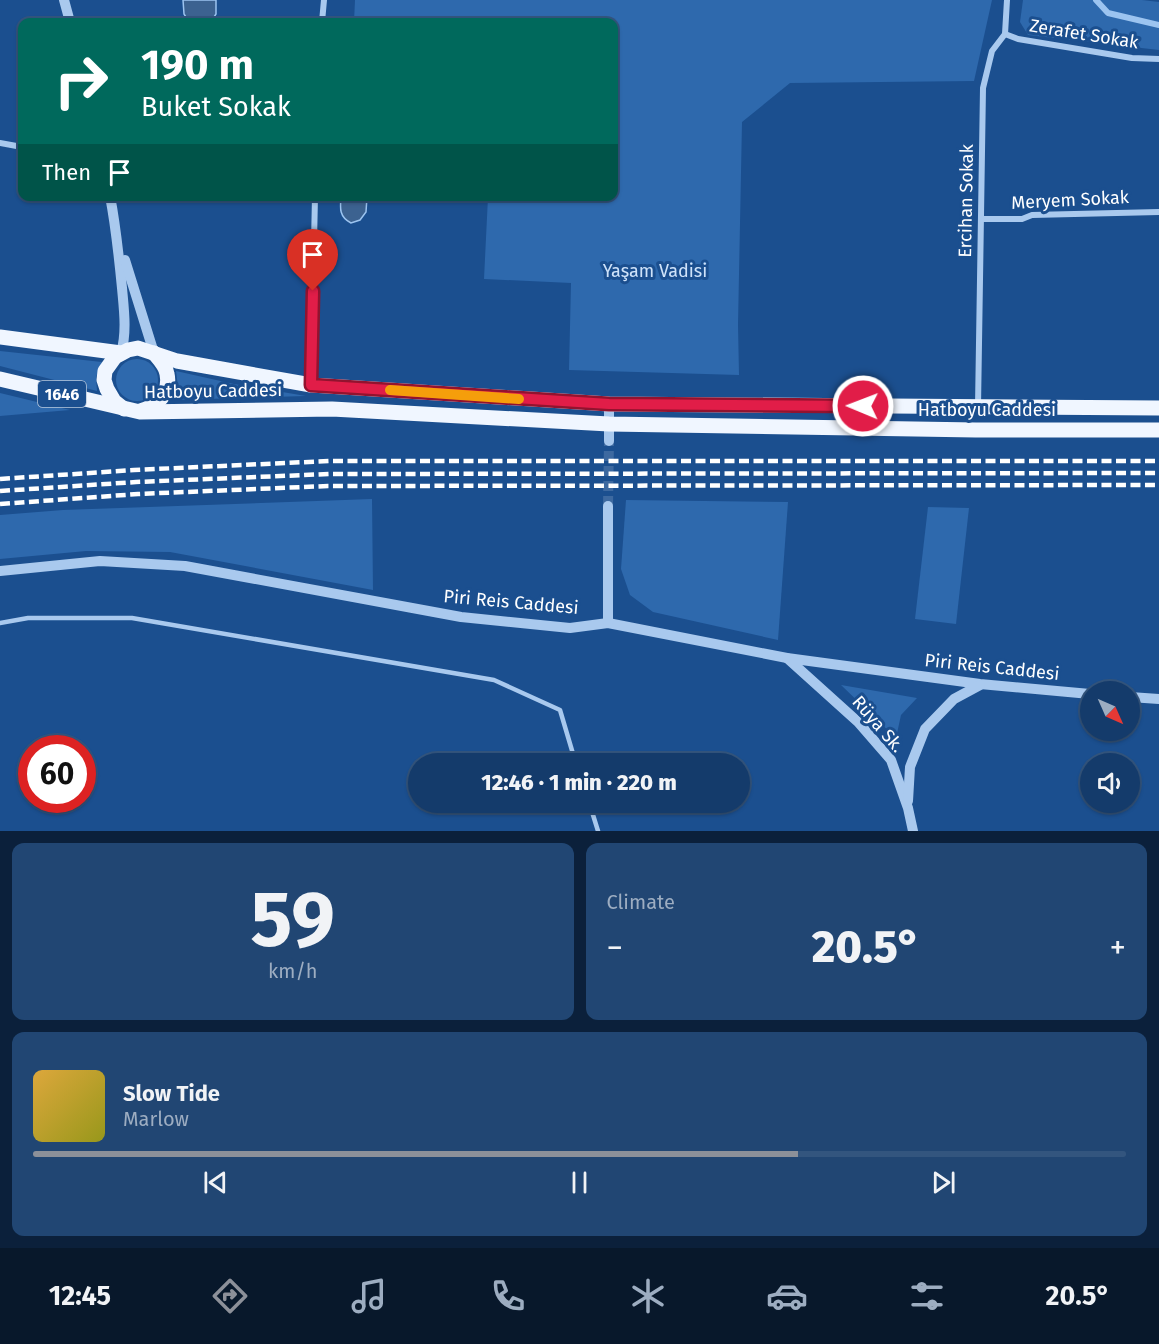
<!DOCTYPE html>
<html lang="en">
<head>
<meta charset="utf-8">
<style>
	body { margin:0; font-family:"Fira Sans",sans-serif; background:#214673; color:#f1f3f6; height:100vh; display:flex; flex-direction:column; font-size:22px; white-space:nowrap }
	* { box-sizing:border-box; margin:0 }
	p { font-size:20px; color:#9dadc1 }
	.icon { flex:none; width:33px; height:33px; fill:none; stroke:currentColor; stroke-width:2; stroke-linecap:round; stroke-linejoin:round }
	.map { position:relative; height:831px; overflow:hidden }
	.side { display:flex; flex-direction:column; gap:12px; padding:12px; background:#0b203b; flex:1 }
	.side>* { flex:none }
	.hud { position:absolute; left:18px; top:18px; width:600px; height:183px; border-radius:12px; box-shadow:0 2px 4px #0004,0 0 0 2px #33557e; background:#00695c; color:#fff; overflow:hidden }
	.needle { width:39px; rotate:135deg }
	.controls { position:absolute; left:1080px; top:681px; display:grid; gap:12px }
	.controls a { display:grid; place-items:center; width:60px; height:60px; border-radius:50%; background:#143b6b; box-shadow:0 2px 4px #0004,0 0 0 2px #33557e; font-size:30px }
	.speed { position:absolute; left:18px; top:735px; display:flex; gap:12px; font-size:30px; font-weight:700; text-align:center }
	.speed>* { display:grid; place-content:center; width:78px; height:78px; border-radius:50%; background:#143b6b; box-shadow:0 2px 4px #0004,0 0 0 2px #33557e; line-height:1 }
	.speed .limit { border:9px solid #d22; background:#fff; color:#111 }
	.pin { position:absolute; display:grid; place-items:center; width:51px; height:51px; color:#fff; margin:-62px -26px; border-radius:50% 50% 50% 0; rotate:-45deg; box-shadow:0 0 6px #0007 }
	.pin .icon { rotate:45deg }
	.me { position:absolute; width:66px; margin:-33px; rotate:271deg; stroke-linejoin:round; filter:drop-shadow(0 0 4px #0008) }
	.turn { display:flex; align-items:center; gap:21px; height:126px; padding:0 24px; font-size:27px }
	.turn .icon { width:78px; height:78px; stroke-width:2.5 }
	.turn b { display:block; font-size:42px; line-height:51px }
	.then { display:flex; align-items:center; height:57px; padding:0 24px; background:#0003; gap:12px; font-size:22px }
	.big { font-size:45px; font-weight:800; line-height:1.1 }
	.side .widget { flex:1; display:flex; flex-direction:column; justify-content:center; gap:9px; min-width:0; padding:0 21px; border-radius:12px; background:#214673 }
	.side .dial { align-items:center; gap:0 }
	.dial b { font-size:78px; line-height:1 }
	.song { display:flex; align-items:center; gap:18px }
	.cover { width:72px; height:72px; border-radius:9px; background:linear-gradient(135deg,hsl(40 70% 55%),hsl(60 70% 35%)) }
	.played { height:6px; border-radius:3px; background:linear-gradient(90deg,#8c9099 70%,#33557e 70%) }
	.keys { display:flex; justify-content:space-around; direction:ltr }
	.heat { display:flex; justify-content:space-between; align-items:center; font-size:33px; direction:ltr }
	.side .tiles { flex:1; display:grid; gap:12px; grid-template-columns:1fr 1fr }
	.widget:last-child { grid-column:span 2 }
	.trip { position:absolute; left:408px; top:753px; width:342px; height:60px; border-radius:30px; background:#143b6b; box-shadow:0 2px 4px #0004,0 0 0 2px #33557e; font-weight:800; line-height:60px; text-align:center }
	.dock { display:flex; height:96px; justify-content:space-around; align-items:center; background:#08182b; color:#9dadc1 }
	.dock .icon { width:42px; height:42px }
	.dock .on { color:#8c9099 }
	.dock b { font-size:27px; color:#f1f3f6 }
	.map>svg:first-child { display:block }
	.green { fill:#2e69ad }
	.water { fill:#3c6290; stroke:#9cc4f0; stroke-width:1.5 }
	.lines { fill:none; stroke-linecap:round; stroke-linejoin:round }
	.stream { stroke:#9cc4f0; stroke-width:6 }
	.tertiary-tunnel { stroke:#3d69a0; stroke-width:10; stroke-dasharray:10 5; stroke-linecap:butt }
	.service { stroke:#a9c9ee; stroke-width:4.5 }
	.minor { stroke:#a9c9ee; stroke-width:6 }
	.tertiary { stroke:#a9c9ee; stroke-width:10 }
	.primary { stroke:#f0f6ff; stroke-width:15 }
	.rail { stroke:#fff; stroke-width:4.5; stroke-dasharray:10 4.5; stroke-linecap:butt }
	.route-casing { stroke:#92132f; stroke-width:15 }
	.route { stroke:#e11d48; stroke-width:10 }
	.slow { stroke:#f59e0b; stroke-width:10 }
	.labels { text-anchor:middle; stroke-width:6; stroke-linejoin:round; paint-order:stroke }
	.shield { fill:#1b4f8f; stroke:#bbcadd; stroke-width:1.5 }
	.shield-label { font-size:16px; font-weight:bold; fill:#fff }
	.street-label { font-size:18px; fill:#fff; stroke:#1b4f8f }
	.park-label { font-size:18px; fill:#cfe3fa; stroke:#1b4f8f }
</style>
</head>
<body>
<div class="map">
<svg width="1159" height="831" viewBox="0 0 1159 831">
	<rect width="100%" height="100%" fill="#1b4f8f"/>
	<g class="green">
		<polygon points="355,0 992,0 974,81 790,83 742,122 738,325 739,375 569,370 571,283 484,279 488,197 614,196 614,22 354,22"/>
		<polygon points="1023,0 1142,0 1159,2 1159,50 1028,35 1020,22"/>
		<polygon points="0,351 102,362 96,377 97,391 0,366"/>
		<circle cx="137" cy="380" r="21"/>
		<polygon points="176,371 234,384 306,396 172,400 178,387"/>
		<polygon points="0,393 70,410 0,416"/>
		<polygon points="372,499 373,590 170,552 86,551 0,559 0,515 63,510"/>
		<polygon points="626,500 788,502 778,640 653,612 630,595 621,569"/>
		<polygon points="928,507 969,508 956,624 915,619"/>
		<polygon points="841,685 917,698 901,715 896,738"/>
	</g>
	<g class="water">
		<polygon points="183,0 216,0 216,14 211,22 189,22 184,14"/>
		<path d="M341,197H367L366,212L360,220L351,223C339,217 340,208 341,197Z"/>
	</g>
	<g class="lines">
		<polyline class="stream" points="1096,0 1108,13 1159,25"/>
		<polyline class="tertiary-tunnel" points="608,506 609,441"/>
		<g class="service">
			<polyline points="0,623 28,618 132,618 494,680 560,710 576,764"/>
			<polyline points="589,802 598,831"/>
		</g>
		<g class="minor">
			<polyline points="322,22 324,0"/>
			<polyline points="1005,34 1018,39 1132,58 1159,59"/>
			<polyline points="0,143 22,147"/>
			<polyline points="981,219 1022,219 1032,215 1159,212"/>
			<polyline points="311,384 315,196"/>
			<polyline points="978,407 983,88 992,51 1005,34 1007,0"/>
		</g>
		<g class="tertiary">
			<polyline points="64,0 70,22"/>
			<path d="M110,196C116,227 119,257 122,288C124,310 127,332 121,353"/>
			<polyline points="125,260 154,353"/>
			<polyline points="609,404 609,441"/>
			<polyline points="0,571 100,561 185,566 461,617 570,628 608,623 787,658 980,684 1090,694"/>
			<polyline points="608,623 608,506"/>
			<polyline points="787,658 858,722 891,760 908,808 913,831"/>
			<polyline points="1130,697 1159,699"/>
			<polyline points="908,801 910,767 925,729 954,699 980,685"/>
		</g>
		<g class="primary">
			<polyline points="0,337 121,353"/>
			<polyline points="0,379 140,412 332,409 609,424 976,430 1159,430"/>
			<polyline points="124,409 114,401 107,389 104,380 105,371 115,357 128,350 138,348 177,361 311,385 609,404 1159,408"/>
			<path d="M140,411C157,407 171,392 167,374C166,366 159,359 154,353"/>
		</g>
		<g class="rail">
			<polyline points="0,479 134,470 329,461 1159,461"/>
			<polyline points="0,491 136,482 329,474 1159,473"/>
			<polyline points="0,504 138,494 328,486 1159,485"/>
		</g>
	</g>
	<g class="lines">
		<g class="route-casing">
			<polyline id="route" points="313,291 311,385 609,404 863,406"/>
		</g>
		<use href="#route" class="route"/>
		<polyline class="slow" points="390,390 519,399"/>
	</g>
	<g class="labels">
		<rect class="shield" x="38" y="381" width="48" height="26" rx="4.5"/>
		<g class="shield-label">
			<text x="62" y="400">1646</text>
		</g>
		<g class="street-label">
			<text transform="translate(1084 34) rotate(9)" y="6">Zerafet Sokak</text>
			<text transform="translate(1070 200) rotate(-3)" y="6">Meryem Sokak</text>
			<text transform="translate(966 201) rotate(-89)" y="6">Ercihan Sokak</text>
			<text transform="translate(213 391) rotate(-1)" y="6">Hatboyu Caddesi</text>
			<text x="987" y="416">Hatboyu Caddesi</text>
			<text transform="translate(511 602) rotate(5)" y="6">Piri Reis Caddesi</text>
			<text transform="translate(992 667) rotate(6)" y="6">Piri Reis Caddesi</text>
			<text transform="translate(878 724) rotate(49)" y="6">Rüya Sk.</text>
		</g>
		<g class="park-label">
			<text x="655" y="277">Yaşam Vadisi</text>
		</g>
	</g>
</svg>
<div class="controls">
<a><svg class="needle" viewBox="-14 -14 28 28"><path d="M0-13l5 13h-10z" fill="#e53935"/><path d="M0 13l5-13h-10z" fill="#9dadc1"/></svg></a>
<a><svg class="icon" aria-label="sound" viewBox="0 0 24 24"><path d="M4 9h4l5-4v14l-5-4H4zM17 9q2 3 0 6"/></svg></a>
</div>
<div class="speed"><div class="limit">60</div></div>
<div class="pin" style="left:313px;top:291px;background:#d93025"><svg class="icon" aria-label="arrive" viewBox="0 0 24 24"><path d="M6 21V4h12l-3 4 3 4H6"/></svg></div>
<svg class="me" style="left:863px;top:406px" viewBox="-20 -20 40 40"><circle r="17" fill="#e11d48" stroke="#fff" stroke-width="3"/><path d="M0-11L8 9 0 5-8 9z" fill="#fff"/></svg>
<div class="trip">12:46 · 1 min · 220 m</div>
<div class="hud">
<div class="turn"><svg class="icon" aria-label="right" viewBox="0 0 24 24"><path d="M7 20v-9h11M14 6l5 5-5 5"/></svg><div><b>190 m</b>Buket Sokak</div></div>
<div class="then">Then<svg class="icon" aria-label="arrive" viewBox="0 0 24 24"><path d="M6 21V4h12l-3 4 3 4H6"/></svg></div>
</div>
</div>
<section class="side">
<div class="tiles">
<div class="widget dial"><b>59</b><p>km/h</p></div>
<div class="widget"><p>Climate</p>
<div class="heat"><a>−</a><b class="big">20.5°</b><a>+</a></div>
</div>
<div class="widget">
<div class="song"><i class="cover"></i><div><b>Slow Tide</b><p>Marlow</p></div></div>
<div class="played"></div>
<div class="keys"><svg class="icon" aria-label="previous" viewBox="0 0 24 24"><path d="M18 5L8 12l10 7zM5 5v14"/></svg><svg class="icon" aria-label="pause" viewBox="0 0 24 24"><path d="M8 5v14M16 5v14"/></svg><svg class="icon" aria-label="next" viewBox="0 0 24 24"><path d="M6 5l10 7-10 7zM19 5v14"/></svg></div>
</div>
</div>
</section>
<nav class="dock">
<b>12:45</b>
<svg class="icon on" aria-label="directions" viewBox="0 0 24 24"><path d="M12 3l9 9-9 9-9-9zM9 14v-3h6M13 9l2 2-2 2"/></svg>
<svg class="icon" aria-label="music" viewBox="0 0 24 24"><path d="M9 18V5l10-2v13"/><circle cx="6" cy="18" r="3"/><circle cx="16" cy="16" r="3"/></svg>
<svg class="icon" aria-label="phone" viewBox="0 0 24 24"><path d="M5 4h4l2 5-3 2q2 4 5 5l2-3 5 2v4C11 20 4 13 5 4z"/></svg>
<svg class="icon" aria-label="climate" viewBox="0 0 24 24"><path d="M12 3v18M4 7l16 10M4 17L20 7"/></svg>
<svg class="icon" aria-label="car" viewBox="0 0 24 24"><path d="M5 17H2v-5l4-1 3-4h7l3 4 3 1v5h-3M9 17h6M6 11h13"/><circle cx="7" cy="17" r="2"/><circle cx="17" cy="17" r="2"/></svg>
<svg class="icon" aria-label="filters" viewBox="0 0 24 24"><path d="M4 7h16M4 17h16"/><circle cx="9" cy="7" r="2"/><circle cx="15" cy="17" r="2"/></svg>
<b>20.5°</b>
</nav>
</body>
</html>
